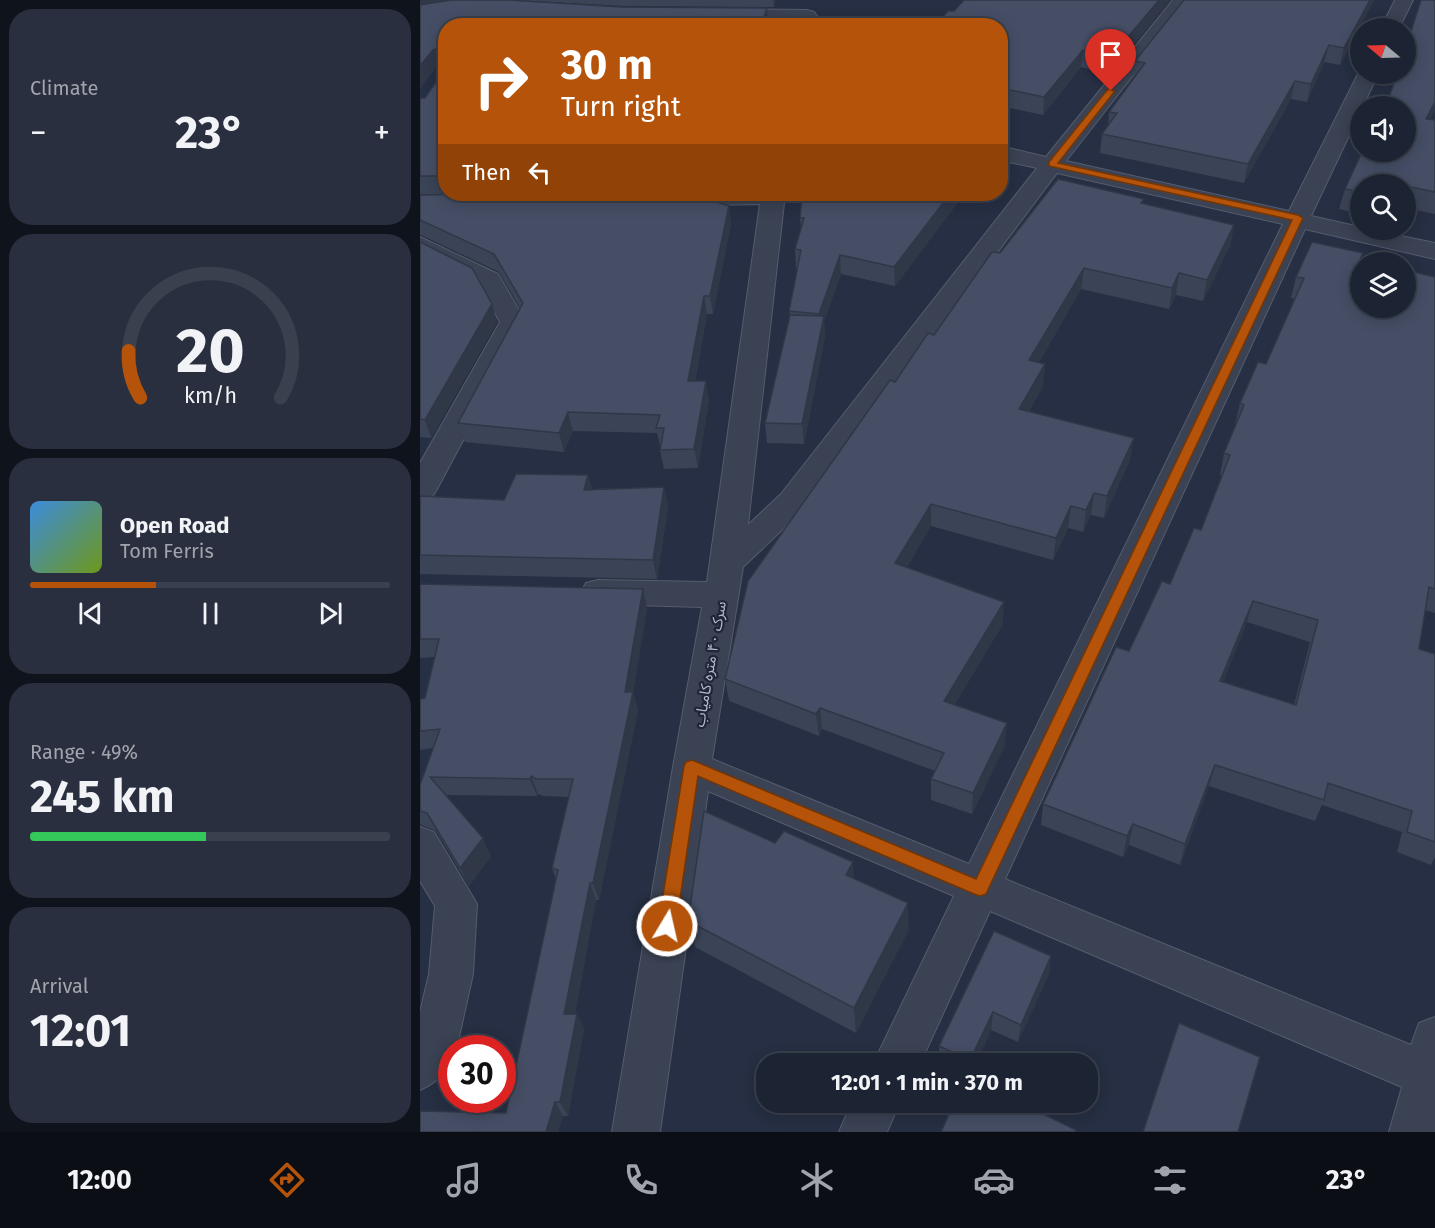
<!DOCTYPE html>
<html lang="en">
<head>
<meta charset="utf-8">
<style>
	body { margin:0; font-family:"Fira Sans","Noto Sans Arabic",sans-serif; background:#292f3e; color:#f1f3f6; height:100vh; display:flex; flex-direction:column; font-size:22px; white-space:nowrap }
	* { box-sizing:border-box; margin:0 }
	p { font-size:20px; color:#a0a4ac }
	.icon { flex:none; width:33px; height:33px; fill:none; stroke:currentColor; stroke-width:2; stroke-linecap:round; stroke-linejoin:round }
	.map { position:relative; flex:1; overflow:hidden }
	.side { display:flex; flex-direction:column; gap:9px; padding:9px; background:#0f131c; width:420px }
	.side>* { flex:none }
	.banner { position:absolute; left:18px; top:18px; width:570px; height:183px; border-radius:24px; box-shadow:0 3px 15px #0003,0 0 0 2px #3a404d; background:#b45309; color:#fff; overflow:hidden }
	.needle { width:39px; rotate:289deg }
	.tools { position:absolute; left:930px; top:18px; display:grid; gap:12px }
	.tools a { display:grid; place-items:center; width:66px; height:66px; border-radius:50%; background:#1c2332; box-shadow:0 3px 15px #0003,0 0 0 2px #3a404d; font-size:30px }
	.speed { position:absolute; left:18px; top:1035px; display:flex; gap:12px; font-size:30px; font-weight:700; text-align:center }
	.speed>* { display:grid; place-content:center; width:78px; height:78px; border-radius:50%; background:#1c2332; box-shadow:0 3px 15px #0003,0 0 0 2px #3a404d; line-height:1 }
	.speed .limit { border:9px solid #d22; background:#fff; color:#111 }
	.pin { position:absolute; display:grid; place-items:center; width:51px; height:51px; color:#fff; margin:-62px -26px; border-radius:50% 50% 50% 0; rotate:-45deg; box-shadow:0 0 6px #0007 }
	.pin .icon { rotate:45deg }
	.me { position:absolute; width:66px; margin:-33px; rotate:9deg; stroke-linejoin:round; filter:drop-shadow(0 0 4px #0008) }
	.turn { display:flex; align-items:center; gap:21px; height:126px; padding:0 24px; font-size:27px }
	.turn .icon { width:78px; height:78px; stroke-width:2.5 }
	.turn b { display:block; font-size:42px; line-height:51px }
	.then { display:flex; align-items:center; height:57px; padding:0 24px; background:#0003; gap:12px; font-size:22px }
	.big { font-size:45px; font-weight:700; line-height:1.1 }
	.side .tile { flex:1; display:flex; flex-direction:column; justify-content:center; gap:9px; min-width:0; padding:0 21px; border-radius:24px; background:#292f3e }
	.side .dial { align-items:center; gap:0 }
	.dial svg { height:156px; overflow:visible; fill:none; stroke:#3a404d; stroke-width:7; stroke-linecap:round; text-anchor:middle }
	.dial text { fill:#f1f3f6; stroke:none }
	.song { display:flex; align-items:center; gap:18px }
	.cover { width:72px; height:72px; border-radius:9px; background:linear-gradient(135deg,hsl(210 70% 55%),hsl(80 70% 35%)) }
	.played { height:6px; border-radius:3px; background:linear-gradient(90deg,#b45309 35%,#3a404d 35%) }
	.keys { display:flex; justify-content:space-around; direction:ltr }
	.heat { display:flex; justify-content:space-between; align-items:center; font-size:33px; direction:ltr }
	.charge { height:9px; border-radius:4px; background:linear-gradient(90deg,#34c759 49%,#3a404d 0) }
	.trip { position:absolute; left:336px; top:1053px; width:342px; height:60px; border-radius:24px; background:#1c2332; box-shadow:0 3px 15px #0003,0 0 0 2px #3a404d; font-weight:700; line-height:60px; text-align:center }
	.tabs { display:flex; height:96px; justify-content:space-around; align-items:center; background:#0b0e14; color:#a0a4ac }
	.tabs .icon { width:42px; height:42px }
	.tabs .current { color:#b45309 }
	.tabs b { font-size:27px; color:#f1f3f6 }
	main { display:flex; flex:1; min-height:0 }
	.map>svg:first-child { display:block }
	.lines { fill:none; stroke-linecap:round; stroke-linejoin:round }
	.minor-casing { stroke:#565c6d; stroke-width:2 }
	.minor { fill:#3a4253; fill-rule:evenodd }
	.wall { fill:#3b4357; fill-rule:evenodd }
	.shaded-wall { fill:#303747 }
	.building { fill:#454e65; stroke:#303747; stroke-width:1.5; fill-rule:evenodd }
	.route { fill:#b45309; stroke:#753606; stroke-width:1.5 }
	.labels { text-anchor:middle; stroke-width:4.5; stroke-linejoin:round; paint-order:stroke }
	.street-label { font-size:15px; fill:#b8bdcd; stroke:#1f2638 }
</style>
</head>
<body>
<main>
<section class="side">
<div class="tile"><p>Climate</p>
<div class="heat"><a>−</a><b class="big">23°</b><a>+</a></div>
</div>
<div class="tile dial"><svg viewBox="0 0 100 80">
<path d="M14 69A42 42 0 1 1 86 69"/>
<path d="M14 69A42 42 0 0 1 8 45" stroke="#b45309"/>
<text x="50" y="56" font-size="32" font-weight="700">20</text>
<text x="50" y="72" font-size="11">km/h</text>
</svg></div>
<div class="tile">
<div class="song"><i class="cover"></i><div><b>Open Road</b><p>Tom Ferris</p></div></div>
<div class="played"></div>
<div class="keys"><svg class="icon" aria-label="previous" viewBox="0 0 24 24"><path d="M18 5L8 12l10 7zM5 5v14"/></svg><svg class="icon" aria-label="pause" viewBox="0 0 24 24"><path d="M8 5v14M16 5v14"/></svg><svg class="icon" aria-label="next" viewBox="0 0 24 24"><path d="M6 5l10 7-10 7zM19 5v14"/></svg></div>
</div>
<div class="tile"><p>Range · 49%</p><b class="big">245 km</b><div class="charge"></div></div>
<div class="tile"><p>Arrival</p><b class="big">12:01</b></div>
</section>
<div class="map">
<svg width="1015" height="1132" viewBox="0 0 1015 1132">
	<rect width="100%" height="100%" fill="#262f43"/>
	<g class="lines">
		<g class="minor-casing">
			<g id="minor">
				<path d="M753,0H772L646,161L869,211L938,74L940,70V74H958L891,216L940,227V230H952L1015,243V259L885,229L585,879L991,1045L999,1023L1015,1017V1132H969L982,1087L570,911L500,1064H453L534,896L288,791L240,1132H192L253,767L282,607L178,604L166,601L161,592L166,583L178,580L287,582L340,204L242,206L234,204L230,199L235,194H365L328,525L361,494L617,168L580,160V146L626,157ZM637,173L863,224L549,864L292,759L323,567L383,510Z"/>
				<polygon points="975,0 993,0 979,28 961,28"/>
				<polygon points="302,9 387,10 394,12 397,16 394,20 387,22 295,19 292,15 295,11"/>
				<polygon points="0,237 78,274 106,322 16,491 11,498 0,502 0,463 80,322 59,284 0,254"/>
				<path d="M0,827L14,832L57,904L53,974L37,1046L32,1048C32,1069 18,1082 0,1090V1012L9,974L15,906L0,881Z"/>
				<polygon points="432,1102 480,1102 467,1132 419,1132"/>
			</g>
		</g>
		<use href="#minor" class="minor"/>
	</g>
	<g class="wall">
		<polygon points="91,0 356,0 354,7 205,6"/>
		<polygon points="544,0 750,0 690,74 661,67 623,115 580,106 580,26 534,11"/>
		<polygon points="764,0 954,0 920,65 904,62 887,102 871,99 824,183 680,153 682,134 688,126 689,112 713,79 715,61"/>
		<polygon points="1015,0 1015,110 1010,119 1015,120 1015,214 986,208 986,184 940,184 940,214 919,209 925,189 986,152"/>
		<polygon points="0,5 348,24 26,26 26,194 46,194 0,194 0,98 5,98 23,72 23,64 17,66"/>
		<polygon points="544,194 475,286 421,274 404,321 405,336 384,444 347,443 345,423 370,315 369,311 378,268 376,268 375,249 381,228 380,218"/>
		<polygon points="0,195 285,198 309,206 311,224 293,314 287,314 275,381 289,400 278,468 244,469 240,450 241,446 240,446 237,433 153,431 144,452 45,442 38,423 100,308 79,272 1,235 0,236"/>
		<polygon points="723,204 814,225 810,246 783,301 756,295 749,309 661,289 619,362 623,386 609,411 710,460 684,518 671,515 663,532 648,528 633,560 511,526 487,567 583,624 534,705 585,745 552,814 511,800 511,779 515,771 402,729 399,736 309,701 305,679 475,382 514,335 580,253"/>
		<polygon points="0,242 72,304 77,322 11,438 0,437"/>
		<path d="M943,253L941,260L1015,277V613L1005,610L999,649L1015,654V857L1011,865L977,852L982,832L902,805L895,821L789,786L760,865L709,845L703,857L621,825L623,804L709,651L781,530L802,476L800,475L804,453L816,425H815L820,403L846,364L875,299L871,298L876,277ZM827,622L890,642L874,705L803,682Z"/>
		<polygon points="168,475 172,489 244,487 248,506 237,579 0,574 0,496 84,500"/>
		<polygon points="0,584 227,608 213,692 218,710 179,900 176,900 155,1014 164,1029 148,1116 143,1116 138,1132 0,1132 86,1113 136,879 132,868 149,797 123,796 118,794 117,796 26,795 71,856 49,886 16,831 1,825 0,823 0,785 13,748 0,750 0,699 5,698 15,657 0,658"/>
		<polygon points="434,879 489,929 436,1033 275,947 268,921"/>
		<polygon points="631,956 629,974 598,1042 571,1030 556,1064 520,1064 519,1063 519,1046"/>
	</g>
	<g class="shaded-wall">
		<polygon points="0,0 31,0 0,5"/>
		<polygon points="353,0 356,0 354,7"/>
		<polygon points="739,0 750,0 690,74 692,56"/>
		<polygon points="950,0 954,0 920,65 924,48"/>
		<polygon points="347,8 348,26 341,26"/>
		<polygon points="909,45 904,62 887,102 891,84"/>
		<polygon points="21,47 25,63 17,66 0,89 0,66 13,50"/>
		<polygon points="663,50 661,67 623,115 624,97"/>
		<polygon points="875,81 871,99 824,183 828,164"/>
		<polygon points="1015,102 1015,110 1000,138 1006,119"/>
		<polygon points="530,194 544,194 475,286 474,267"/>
		<polygon points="309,206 311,224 293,314 290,296"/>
		<polygon points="814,225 810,246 783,301 787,280"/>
		<polygon points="420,255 421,274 404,321 405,336 384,444 382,424 400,333 399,314"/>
		<polygon points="664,268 661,289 607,382 609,360"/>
		<polygon points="759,273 756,295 749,309 752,288"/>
		<polygon points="284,296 287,314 271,400 268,381"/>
		<polygon points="72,304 77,322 11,438 5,420"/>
		<polygon points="625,364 623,386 598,431 599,409"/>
		<polygon points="286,381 289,400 278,468 274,449"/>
		<polygon points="148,412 153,431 144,452 139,433"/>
		<polygon points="714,438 710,460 684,518 687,496"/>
		<polygon points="168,475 173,494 164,490"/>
		<polygon points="244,487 248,506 237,579 233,560"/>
		<polygon points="674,493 671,515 663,532 666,510"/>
		<polygon points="511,504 511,526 476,585 475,563"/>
		<polygon points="651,506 648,528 633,560 636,538"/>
		<polygon points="223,589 227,608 210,708 213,692 218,710 179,900 173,883 205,692"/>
		<polygon points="833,601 827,622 795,702 800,681"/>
		<polygon points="584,602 583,624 524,723 524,701"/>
		<polygon points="400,708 402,729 399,736 396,714"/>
		<polygon points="587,723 585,745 552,814 553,793"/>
		<polygon points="795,765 789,786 760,865 765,844"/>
		<polygon points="111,776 118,794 117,796 110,779"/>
		<polygon points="713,824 709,845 703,857 707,836"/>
		<polygon points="63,838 71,856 49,886 40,868"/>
		<polygon points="433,862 435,889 426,875"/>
		<polygon points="170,883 176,900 152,1030 144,1014"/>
		<polygon points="488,903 489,929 436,1033 434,1008"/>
		<polygon points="631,956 629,974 598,1042 601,1025"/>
		<polygon points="573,1012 571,1030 556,1064 550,1064 550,1060"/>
		<polygon points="157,1014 164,1029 148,1116 140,1102"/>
		<polygon points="135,1102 143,1116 138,1132 126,1132"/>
	</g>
	<g class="building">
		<polygon points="31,0 86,0 202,7 347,8 341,26 26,26 26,176 0,176 0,98 5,98 23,72 24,49 21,47 13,50 0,66 0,5"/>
		<polygon points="544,0 739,0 692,56 663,50 624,97 580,88 580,26 515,26 528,11 534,11"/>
		<polygon points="764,0 950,0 924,48 909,45 891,84 875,81 828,164 682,134 697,113 689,112 725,63 715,61"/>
		<polygon points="1001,0 1015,0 1015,102 1006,119 1015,120 1015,192 986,186 986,184 940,184 940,192 925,189 942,152 986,152 986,106 966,106 977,74 986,74 986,47"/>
		<polygon points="638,179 724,199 721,203 814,225 787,280 759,273 752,288 664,268 609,360 625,364 599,409 714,438 687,496 674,493 666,510 651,506 636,538 511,504 475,563 584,602 524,701 587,723 553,793 511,779 524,753 400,708 396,714 305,679 328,581 470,380 475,382 508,333 514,335 572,252 580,253"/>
		<polygon points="68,194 283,194 282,197 309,206 290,296 284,296 268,381 286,381 274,449 240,450 244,428 236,428 240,415 148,412 139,433 38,423 103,303 74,254 0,220 0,195"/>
		<polygon points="382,194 530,194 474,267 420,255 399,314 369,311 381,250 375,249 384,218 380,218"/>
		<polygon points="0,242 52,268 72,304 5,420 0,419"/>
		<path d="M892,242L943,253L940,260L950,262H940V308H986V270L1015,277V589L1009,587L999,649L1015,654V842L987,832L992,811L908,783L904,800L795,765L765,844L713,824L707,836L623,804L696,647L709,651L742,581L750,584L774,528L781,530L810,455L804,453L824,405L820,403L838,362L846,364L884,278L876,277ZM833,601L898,620L876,705L800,681Z"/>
		<polygon points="370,315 404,316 382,424 345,423"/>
		<polygon points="96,474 168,475 164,490 244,487 233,560 0,555 0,496 84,500"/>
		<polygon points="0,584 223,589 205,692 213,692 173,883 170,883 144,1014 157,1014 140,1102 135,1102 126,1132 0,1132 0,1111 86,1113 138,870 132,868 153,779 116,779 111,776 110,779 10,777 63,838 40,868 7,813 0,811 0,785 20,729 0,731 0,699 5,698 19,639 0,639"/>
		<polygon points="284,811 355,843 364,831 433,862 426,875 488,903 434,1008 268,921"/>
		<polygon points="574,931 631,956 601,1025 573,1012 550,1060 519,1046"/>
		<polygon points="759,1023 840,1057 818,1132 723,1132"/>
		<polygon points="534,1102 599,1102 656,1130 655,1132 521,1132"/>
	</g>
	<polygon class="route" points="688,89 695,91 638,163 878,215 883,218 566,894 560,896 554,894 278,776 256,926 253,932 247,934 241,932 238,926 264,766 266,762 272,760 556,879 872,220 629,166 629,162"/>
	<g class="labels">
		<g class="street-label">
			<text transform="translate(290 664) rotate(-80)" y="5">سرک ۴۰ متره کامیاب</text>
		</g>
	</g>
</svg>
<div class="tools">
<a><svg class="needle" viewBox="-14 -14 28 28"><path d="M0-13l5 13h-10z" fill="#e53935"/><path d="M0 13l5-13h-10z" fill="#a0a4ac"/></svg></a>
<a><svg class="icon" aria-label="sound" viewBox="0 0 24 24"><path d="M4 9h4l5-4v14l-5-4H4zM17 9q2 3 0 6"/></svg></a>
<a><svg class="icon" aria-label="search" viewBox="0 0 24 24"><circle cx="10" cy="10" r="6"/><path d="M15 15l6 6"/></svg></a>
<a><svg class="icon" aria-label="layers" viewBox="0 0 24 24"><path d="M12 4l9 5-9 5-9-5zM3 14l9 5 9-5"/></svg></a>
</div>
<div class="speed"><div class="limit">30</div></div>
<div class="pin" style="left:691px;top:91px;background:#d93025"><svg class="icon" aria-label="arrive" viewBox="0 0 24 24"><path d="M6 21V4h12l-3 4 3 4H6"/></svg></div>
<svg class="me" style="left:247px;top:926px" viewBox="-20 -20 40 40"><circle r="17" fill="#b45309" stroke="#fff" stroke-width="3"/><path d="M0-11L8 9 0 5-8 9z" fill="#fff"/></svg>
<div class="trip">12:01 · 1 min · 370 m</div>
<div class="banner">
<div class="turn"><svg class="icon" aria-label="right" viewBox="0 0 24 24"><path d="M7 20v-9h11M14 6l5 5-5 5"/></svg><div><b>30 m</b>Turn right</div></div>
<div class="then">Then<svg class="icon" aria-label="left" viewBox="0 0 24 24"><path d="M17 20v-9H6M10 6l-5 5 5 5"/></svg></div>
</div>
</div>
</main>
<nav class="tabs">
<b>12:00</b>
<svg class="icon current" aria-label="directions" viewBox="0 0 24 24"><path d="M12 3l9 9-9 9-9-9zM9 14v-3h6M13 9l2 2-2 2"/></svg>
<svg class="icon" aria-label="music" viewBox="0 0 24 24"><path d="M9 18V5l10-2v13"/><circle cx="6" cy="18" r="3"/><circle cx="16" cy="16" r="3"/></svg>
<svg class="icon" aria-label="phone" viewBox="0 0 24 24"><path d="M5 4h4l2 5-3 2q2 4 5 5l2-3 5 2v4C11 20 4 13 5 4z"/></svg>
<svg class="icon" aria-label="climate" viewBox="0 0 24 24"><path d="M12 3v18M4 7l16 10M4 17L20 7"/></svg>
<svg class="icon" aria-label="car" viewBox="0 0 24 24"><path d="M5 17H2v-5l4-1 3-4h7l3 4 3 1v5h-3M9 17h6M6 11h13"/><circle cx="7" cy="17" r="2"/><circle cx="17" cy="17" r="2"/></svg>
<svg class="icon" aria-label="filters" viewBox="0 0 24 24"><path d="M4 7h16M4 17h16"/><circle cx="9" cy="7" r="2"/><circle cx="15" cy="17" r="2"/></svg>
<b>23°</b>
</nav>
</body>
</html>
